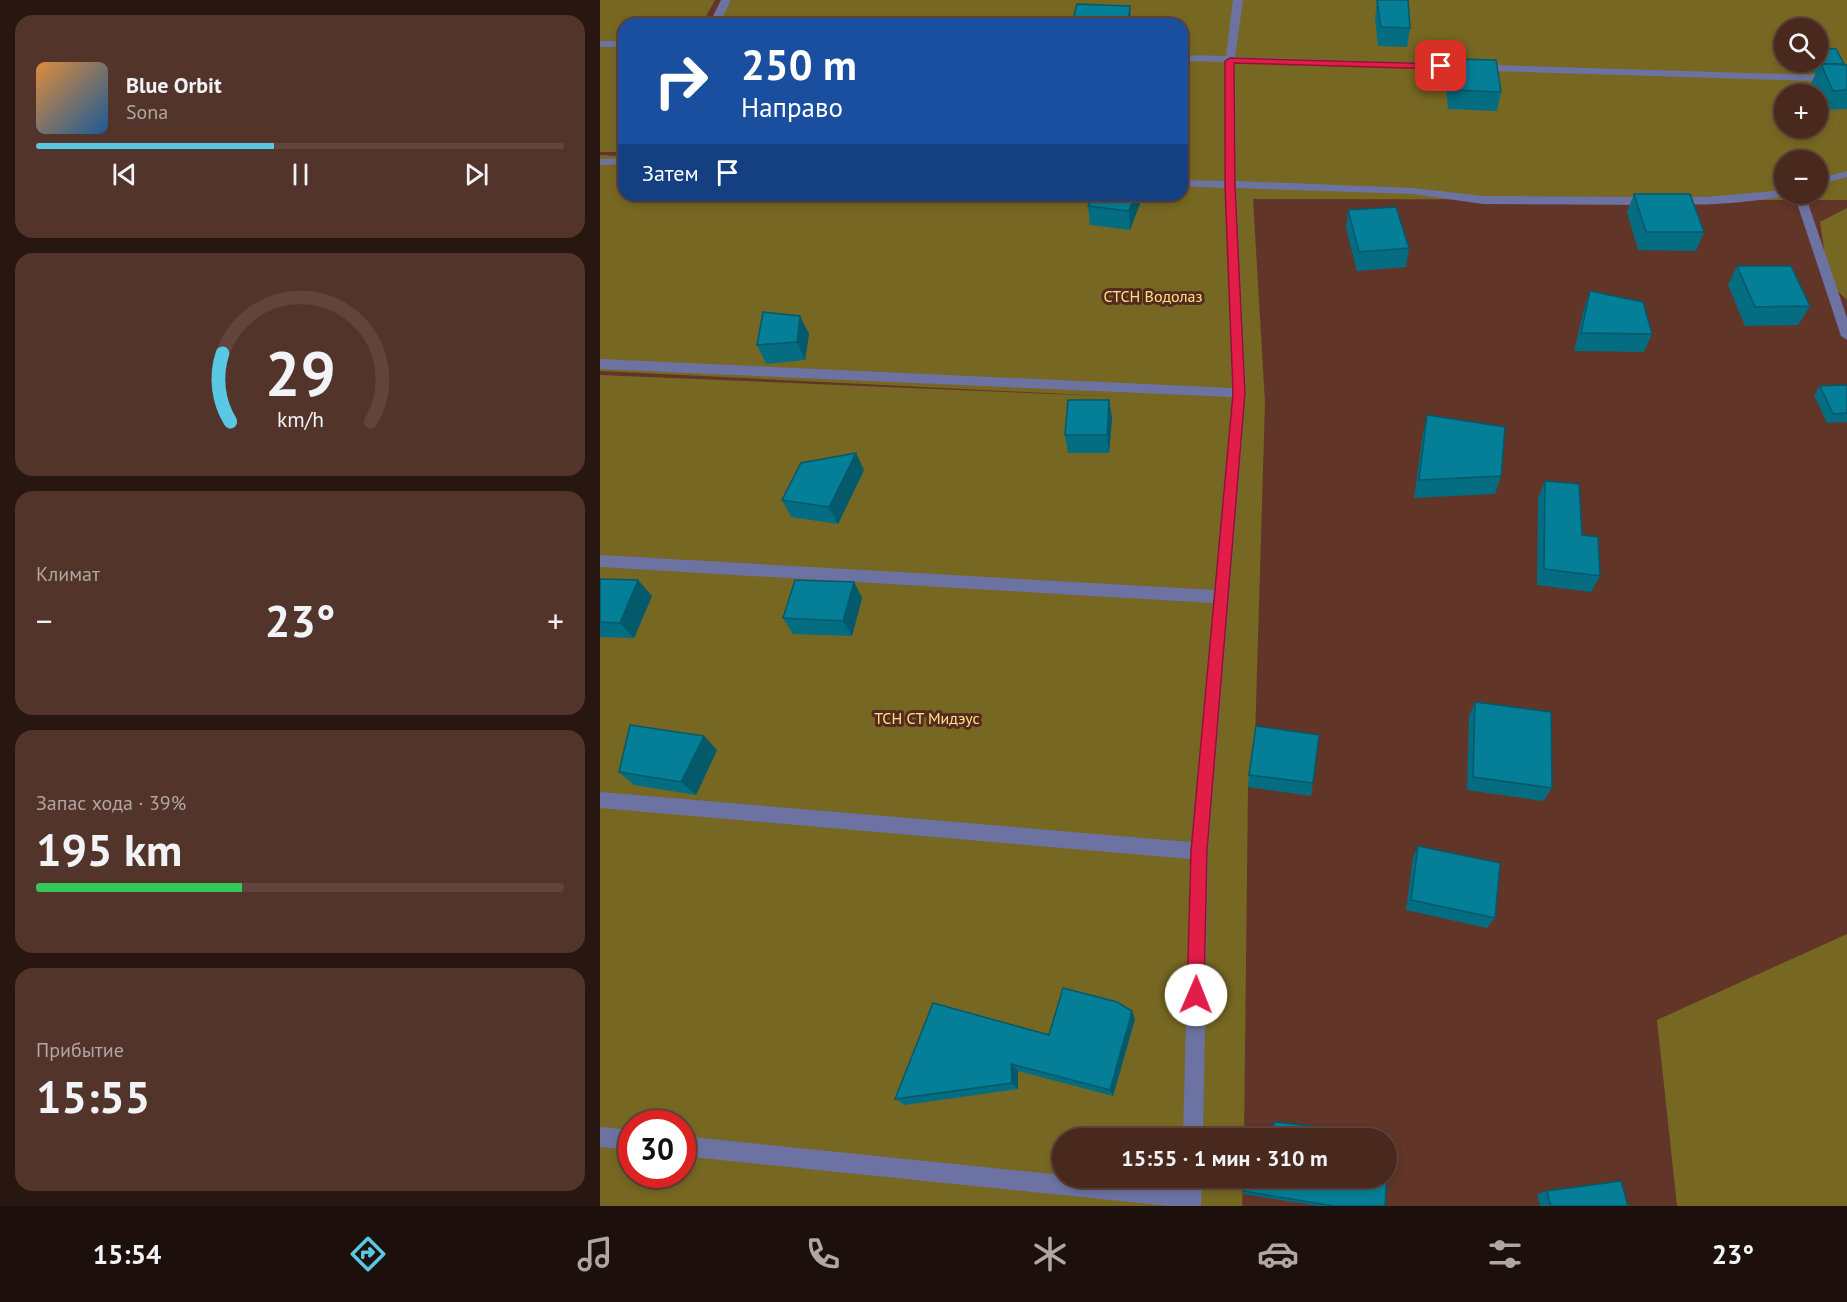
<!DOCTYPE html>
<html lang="ru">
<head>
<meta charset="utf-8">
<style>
	body { margin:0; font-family:"PT Sans",sans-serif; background:#53342b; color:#f1f3f6; height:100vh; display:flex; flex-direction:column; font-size:22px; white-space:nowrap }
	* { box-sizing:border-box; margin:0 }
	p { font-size:20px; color:#b1a6a4 }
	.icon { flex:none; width:33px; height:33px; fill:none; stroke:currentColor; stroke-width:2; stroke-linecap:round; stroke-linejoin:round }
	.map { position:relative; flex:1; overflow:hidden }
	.side { display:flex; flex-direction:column; gap:15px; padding:15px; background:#281610; width:600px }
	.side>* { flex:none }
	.banner { position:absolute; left:18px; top:18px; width:570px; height:183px; border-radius:18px; box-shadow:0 3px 9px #0003,0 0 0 2px #61443c; background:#1a4fa0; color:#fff; overflow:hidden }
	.tools { position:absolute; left:1174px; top:18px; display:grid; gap:12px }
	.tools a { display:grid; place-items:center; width:54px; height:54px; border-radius:50%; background:#49281e; box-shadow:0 3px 9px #0003,0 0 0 2px #61443c; font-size:30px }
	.speed { position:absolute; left:18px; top:1110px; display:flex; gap:12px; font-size:30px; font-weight:700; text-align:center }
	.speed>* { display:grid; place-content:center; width:78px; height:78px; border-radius:50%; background:#49281e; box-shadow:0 3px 9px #0003,0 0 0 2px #61443c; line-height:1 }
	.speed .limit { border:9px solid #d22; background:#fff; color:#111 }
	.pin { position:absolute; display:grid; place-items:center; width:51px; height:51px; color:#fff; margin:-26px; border-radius:12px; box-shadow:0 3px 9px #0006 }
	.me { position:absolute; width:66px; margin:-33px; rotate:1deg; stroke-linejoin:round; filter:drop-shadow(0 0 4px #0008) }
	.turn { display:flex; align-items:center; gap:21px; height:126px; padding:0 24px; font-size:27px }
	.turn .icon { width:78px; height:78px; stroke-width:2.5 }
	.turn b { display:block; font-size:42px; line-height:51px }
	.then { display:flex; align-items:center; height:57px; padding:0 24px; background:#0003; gap:12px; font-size:22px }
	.big { font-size:45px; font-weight:700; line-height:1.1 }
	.side .card { flex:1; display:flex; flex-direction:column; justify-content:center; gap:9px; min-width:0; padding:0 21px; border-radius:18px; background:#53342b }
	.side .dial { align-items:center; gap:0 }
	.dial svg { height:156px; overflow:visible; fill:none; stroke:#61443c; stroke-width:7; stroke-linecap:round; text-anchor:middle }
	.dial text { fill:#f1f3f6; stroke:none }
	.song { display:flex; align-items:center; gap:18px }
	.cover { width:72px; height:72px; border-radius:9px; background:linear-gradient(135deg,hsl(30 70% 55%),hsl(210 70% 35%)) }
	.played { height:6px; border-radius:3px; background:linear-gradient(90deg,#59c8e4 45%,#61443c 45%) }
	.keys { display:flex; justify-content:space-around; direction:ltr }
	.heat { display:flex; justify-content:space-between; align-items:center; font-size:33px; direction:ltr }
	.charge { height:9px; border-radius:4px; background:linear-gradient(90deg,#34c759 39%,#61443c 0) }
	.trip { position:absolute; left:452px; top:1128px; width:345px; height:60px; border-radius:30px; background:#49281e; box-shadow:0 3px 9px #0003,0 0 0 2px #61443c; font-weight:700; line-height:60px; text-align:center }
	.tabs { display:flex; height:96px; justify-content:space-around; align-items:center; background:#1d100c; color:#b1a6a4 }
	.tabs .icon { width:42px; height:42px }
	.tabs .on { color:#59c8e4 }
	.tabs b { font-size:27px; color:#f1f3f6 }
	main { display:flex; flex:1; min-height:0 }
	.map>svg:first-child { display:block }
	.green { fill:#766722; fill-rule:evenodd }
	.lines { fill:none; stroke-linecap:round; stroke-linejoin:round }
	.minor { fill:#6c73a2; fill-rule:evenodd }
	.wall { fill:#046d82 }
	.shaded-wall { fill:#04596a }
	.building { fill:#057f97; stroke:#04596a; stroke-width:1.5 }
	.route { fill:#e11d48; stroke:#92132f; stroke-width:1.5 }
	.labels { text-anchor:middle; stroke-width:6; stroke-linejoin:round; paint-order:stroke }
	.park-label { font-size:16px; fill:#f9e487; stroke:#562a1e }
</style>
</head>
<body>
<main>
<section class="side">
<div class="card">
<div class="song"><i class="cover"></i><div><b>Blue Orbit</b><p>Sona</p></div></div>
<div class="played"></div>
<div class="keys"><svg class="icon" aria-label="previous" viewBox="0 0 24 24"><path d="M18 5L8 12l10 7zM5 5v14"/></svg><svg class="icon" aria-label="pause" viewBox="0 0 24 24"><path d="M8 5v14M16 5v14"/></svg><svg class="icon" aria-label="next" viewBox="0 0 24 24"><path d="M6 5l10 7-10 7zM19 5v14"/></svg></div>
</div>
<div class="card dial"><svg viewBox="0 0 100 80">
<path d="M14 69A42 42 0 1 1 86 69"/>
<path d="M14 69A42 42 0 0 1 10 34" stroke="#59c8e4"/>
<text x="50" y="56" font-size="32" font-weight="700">29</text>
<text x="50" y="72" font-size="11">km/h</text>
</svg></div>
<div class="card"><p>Климат</p>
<div class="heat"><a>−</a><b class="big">23°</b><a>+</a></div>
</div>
<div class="card"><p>Запас хода · 39%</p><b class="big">195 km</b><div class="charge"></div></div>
<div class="card"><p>Прибытие</p><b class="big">15:55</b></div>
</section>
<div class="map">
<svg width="1247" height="1206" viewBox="0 0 1247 1206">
	<rect width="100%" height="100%" fill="#613528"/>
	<g class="green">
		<polygon points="0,0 115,0 102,24 24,24 24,152 0,152"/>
		<path d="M123,0H1247V200L653,199L665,403L655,740L648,788L644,1138H462V1178H643L642,1206H0V375L525,397L0,371V155L24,156V195H582V24H110ZM1185,28H1218V62H1185ZM1185,94H1218V128H1185ZM1185,160H1218V194H1185ZM32,1124H82V1174H32Z"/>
		<polygon points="1247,208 1247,300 1229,283 1220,222"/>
		<polygon points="1247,934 1247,1206 1077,1206 1057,1020"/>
	</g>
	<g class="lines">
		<g class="minor">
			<polygon points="121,0 131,0 119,24 109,24"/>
			<polygon points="633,0 643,0 635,57 1247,76 1247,82 635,63 636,181 813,188 883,196 1050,197 1056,201 1050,205 883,204 813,194 636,188 646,393 608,851 603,1138 583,1138 590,859 0,808 0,792 591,842 613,603 0,567 0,555 614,590 632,397 0,369 0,359 632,388 625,188 582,186 582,180 624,181 625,62 582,61 582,55 626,56"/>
			<rect x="0" y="41" width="24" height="6"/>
			<polygon points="24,158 24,164 0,165 0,159"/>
			<polygon points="1247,171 1247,177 1218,185 1218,179"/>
			<path d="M1185,190V194H1190L1189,195C1172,200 1078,210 1068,201L1074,197H1106Z"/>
			<polygon points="1194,194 1205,194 1247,318 1247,340 1241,336"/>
			<polygon points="0,1127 32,1130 32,1150 0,1147"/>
			<polygon points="82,1136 462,1175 462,1178 491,1178 581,1187 582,1178 602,1178 601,1206 569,1206 82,1156"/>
		</g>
	</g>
	<g class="wall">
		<polygon points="777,0 810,28 807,47 778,46 775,19"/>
		<polygon points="848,59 901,92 897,111 848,109 845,78"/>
		<polygon points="1201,62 1218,62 1247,65 1247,109 1223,110 1218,98 1218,94 1217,94 1211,83 1216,73 1207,72"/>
		<polygon points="1034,194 1104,232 1096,251 1038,250 1027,212"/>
		<polygon points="541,201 530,230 490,225 488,206"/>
		<polygon points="748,210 809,248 806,267 757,271 746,229"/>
		<polygon points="1137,266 1210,306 1198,325 1145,326 1128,285"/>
		<polygon points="990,291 1052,334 1044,352 974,351 984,309"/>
		<polygon points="200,316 209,334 205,360 166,364 157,345"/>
		<polygon points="1247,385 1247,422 1227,423 1214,395 1220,386"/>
		<polygon points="509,400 512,418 509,453 468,453 465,435"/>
		<polygon points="827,415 901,476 895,494 814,498 823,433"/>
		<polygon points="264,470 238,524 191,517 182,500"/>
		<polygon points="945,481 982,535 1000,576 991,592 937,585 938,498"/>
		<polygon points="0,579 52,596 34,638 0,637"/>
		<polygon points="254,582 262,598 252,636 193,634 183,618"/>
		<polygon points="875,702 952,788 943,801 867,790 869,716"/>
		<polygon points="117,750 96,795 34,785 19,772"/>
		<polygon points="649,775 713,783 711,796 648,787"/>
		<polygon points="818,846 895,918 887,928 806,910 813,857"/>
		<polygon points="535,1019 513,1096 418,1071 418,1089 305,1105 295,1099 449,1035"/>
		<polygon points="643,1191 785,1206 718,1206 643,1194"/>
		<polygon points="947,1191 1028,1206 940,1206 937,1194"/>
	</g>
	<g class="shaded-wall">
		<polygon points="530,6 531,24 528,24"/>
		<polygon points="535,195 541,195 541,201 530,230 529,211"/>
		<polygon points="200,316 209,334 205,360 197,342"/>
		<polygon points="509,400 512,418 509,453 507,435"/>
		<polygon points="256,453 264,470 238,524 229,507"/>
		<polygon points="38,580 52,596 34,638 20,623"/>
		<polygon points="254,582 262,598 252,636 243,621"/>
		<polygon points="104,736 117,750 96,795 81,782"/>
		<polygon points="532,1011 535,1019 513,1096 510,1090"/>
		<polygon points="411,1064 418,1071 418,1089 412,1083"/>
	</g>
	<g class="building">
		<polygon points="777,0 808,0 810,28 781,27"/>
		<polygon points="477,4 530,6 528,24 472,24"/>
		<polygon points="1218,48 1236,49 1244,64 1211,63 1210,62 1218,62"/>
		<polygon points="848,59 896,60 901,92 852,90"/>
		<polygon points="1221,64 1247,65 1247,90 1233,91"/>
		<polygon points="1034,194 1090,194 1104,232 1046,232"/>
		<polygon points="493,195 535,195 529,211 488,206"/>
		<polygon points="796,207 809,248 759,252 748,210"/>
		<polygon points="1137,266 1191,266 1210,306 1155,307"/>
		<polygon points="990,291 1043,302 1052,334 981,333"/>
		<polygon points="163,312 200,316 197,342 157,345"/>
		<polygon points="1247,385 1247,413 1233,414 1220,386"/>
		<polygon points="468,400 509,400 507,435 465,435"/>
		<polygon points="827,415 905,427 901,476 819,480"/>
		<polygon points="256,453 229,507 182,500 201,463"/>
		<polygon points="945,481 979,484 982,535 998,537 1000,576 944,569"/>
		<polygon points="0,579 38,580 20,623 0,622"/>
		<polygon points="195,580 254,582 243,621 183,618"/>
		<polygon points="875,702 951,712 952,788 873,777"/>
		<polygon points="30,725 104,736 81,782 19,772"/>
		<polygon points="656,726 719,735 713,783 649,775"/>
		<polygon points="818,846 900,863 895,918 811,900"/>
		<polygon points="463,988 517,1002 532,1011 510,1090 411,1064 412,1083 295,1099 333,1003 449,1035"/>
		<polygon points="675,1122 789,1135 785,1206 734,1206 643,1191 650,1178 786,1178 786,1138 668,1138"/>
		<polygon points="1021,1181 1028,1206 951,1206 947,1191"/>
	</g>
	<polygon class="route" points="630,58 841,64 845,66 841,69 634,63 635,185 645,393 607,851 604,995 602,1001 596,1003 590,1001 587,995 591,851 633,393 625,185 625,61"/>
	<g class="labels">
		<g class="park-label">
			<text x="553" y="302">СТСН Водолаз</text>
			<text x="327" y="724">ТСН СТ Мидэус</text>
		</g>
	</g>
</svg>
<div class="tools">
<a><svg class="icon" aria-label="search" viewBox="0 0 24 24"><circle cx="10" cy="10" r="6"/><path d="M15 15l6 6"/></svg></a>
<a>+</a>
<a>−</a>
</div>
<div class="speed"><div class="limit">30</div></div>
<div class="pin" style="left:841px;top:66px;background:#d93025"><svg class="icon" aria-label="arrive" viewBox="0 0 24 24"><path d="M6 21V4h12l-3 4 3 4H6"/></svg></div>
<svg class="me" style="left:596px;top:995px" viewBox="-20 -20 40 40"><circle r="19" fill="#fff"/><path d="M0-13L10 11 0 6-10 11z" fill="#e11d48"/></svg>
<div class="trip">15:55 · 1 мин · 310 m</div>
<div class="banner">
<div class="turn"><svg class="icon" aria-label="right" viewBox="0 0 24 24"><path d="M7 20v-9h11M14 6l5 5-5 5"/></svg><div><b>250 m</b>Направо</div></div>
<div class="then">Затем<svg class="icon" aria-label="arrive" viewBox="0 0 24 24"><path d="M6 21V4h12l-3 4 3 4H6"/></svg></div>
</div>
</div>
</main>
<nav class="tabs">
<b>15:54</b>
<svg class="icon on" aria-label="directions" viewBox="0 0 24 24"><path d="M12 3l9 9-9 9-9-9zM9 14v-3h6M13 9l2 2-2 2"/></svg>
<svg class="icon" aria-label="music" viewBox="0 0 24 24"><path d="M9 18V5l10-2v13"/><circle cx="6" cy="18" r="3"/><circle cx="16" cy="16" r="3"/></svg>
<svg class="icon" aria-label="phone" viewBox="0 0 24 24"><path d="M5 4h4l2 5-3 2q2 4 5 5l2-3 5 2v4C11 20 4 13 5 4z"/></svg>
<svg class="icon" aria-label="climate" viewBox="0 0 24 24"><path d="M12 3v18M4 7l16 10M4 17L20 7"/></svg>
<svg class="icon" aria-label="car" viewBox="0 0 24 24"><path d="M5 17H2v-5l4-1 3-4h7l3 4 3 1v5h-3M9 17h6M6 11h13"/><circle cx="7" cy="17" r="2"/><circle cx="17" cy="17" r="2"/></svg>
<svg class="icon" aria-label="filters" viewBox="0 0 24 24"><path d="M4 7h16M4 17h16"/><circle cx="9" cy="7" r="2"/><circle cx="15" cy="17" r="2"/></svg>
<b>23°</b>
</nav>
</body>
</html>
